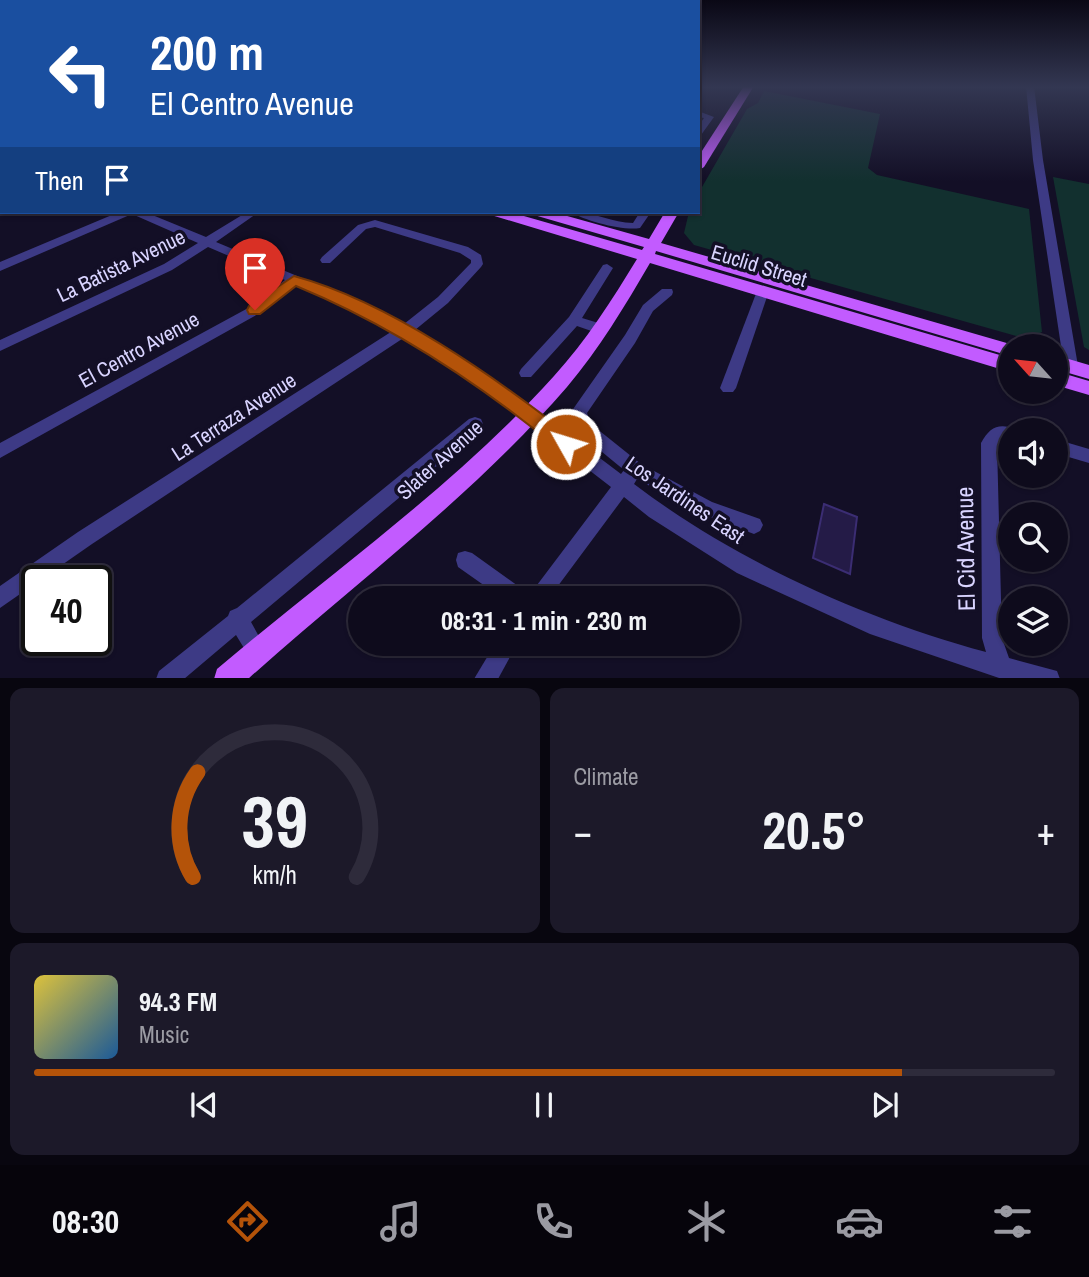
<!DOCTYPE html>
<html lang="en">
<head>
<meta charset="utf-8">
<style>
	body { margin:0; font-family:"Archivo Narrow",sans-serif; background:#1c1929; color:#f1f3f6; height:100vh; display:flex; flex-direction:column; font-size:26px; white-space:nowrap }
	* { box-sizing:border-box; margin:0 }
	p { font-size:23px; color:#9b9ba3 }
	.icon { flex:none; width:38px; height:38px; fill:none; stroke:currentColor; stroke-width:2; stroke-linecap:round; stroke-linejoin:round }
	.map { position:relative; height:678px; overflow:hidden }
	.drawer { display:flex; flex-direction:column; gap:10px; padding:10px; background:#08060f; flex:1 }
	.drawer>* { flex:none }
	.banner { position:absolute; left:0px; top:0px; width:700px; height:214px; box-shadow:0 2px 5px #0004,0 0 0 2px #2e2b3b; background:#1a4fa0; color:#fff; overflow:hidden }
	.needle { width:46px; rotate:297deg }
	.fabs { position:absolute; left:998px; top:334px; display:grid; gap:14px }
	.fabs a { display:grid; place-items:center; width:70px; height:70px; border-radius:50%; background:#0e0b1c; box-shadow:0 2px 5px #0004,0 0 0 2px #2e2b3b; font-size:35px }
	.speed { position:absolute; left:21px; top:565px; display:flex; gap:14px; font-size:35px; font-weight:700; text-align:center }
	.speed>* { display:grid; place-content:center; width:91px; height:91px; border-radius:50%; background:#0e0b1c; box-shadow:0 2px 5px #0004,0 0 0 2px #2e2b3b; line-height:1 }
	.speed .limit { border:4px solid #111; border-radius:10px; background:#fff; color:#111 }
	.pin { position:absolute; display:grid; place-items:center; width:60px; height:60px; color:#fff; margin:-72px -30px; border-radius:50% 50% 50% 0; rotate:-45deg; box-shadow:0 0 7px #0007 }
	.pin .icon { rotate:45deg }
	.me { position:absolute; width:77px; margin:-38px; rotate:309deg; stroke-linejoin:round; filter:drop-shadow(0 0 5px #0008) }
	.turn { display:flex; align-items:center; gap:24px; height:147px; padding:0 35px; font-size:32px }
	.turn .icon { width:91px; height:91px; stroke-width:2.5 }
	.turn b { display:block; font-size:49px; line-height:60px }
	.then { display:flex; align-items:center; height:66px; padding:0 35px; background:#0003; gap:14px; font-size:26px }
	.big { font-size:52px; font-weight:800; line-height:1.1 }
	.drawer .widget { flex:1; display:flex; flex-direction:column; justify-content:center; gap:10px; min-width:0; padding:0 24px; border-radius:14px; background:#1c1929 }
	.drawer .dial { align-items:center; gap:0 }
	.dial svg { height:182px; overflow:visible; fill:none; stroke:#2e2b3b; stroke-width:7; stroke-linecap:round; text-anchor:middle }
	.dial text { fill:#f1f3f6; stroke:none }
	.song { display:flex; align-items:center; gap:21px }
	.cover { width:84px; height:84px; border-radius:10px; background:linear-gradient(135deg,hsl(50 70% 55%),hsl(210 70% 35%)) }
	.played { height:7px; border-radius:4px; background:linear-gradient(90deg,#b45309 85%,#2e2b3b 85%) }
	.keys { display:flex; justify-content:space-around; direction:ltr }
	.heat { display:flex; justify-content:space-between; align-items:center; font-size:38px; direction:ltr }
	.drawer .tiles { flex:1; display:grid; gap:10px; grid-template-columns:1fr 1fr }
	.widget:last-child { grid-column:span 2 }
	.trip { position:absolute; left:348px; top:586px; width:392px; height:70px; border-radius:35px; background:#0e0b1c; box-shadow:0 2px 5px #0004,0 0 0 2px #2e2b3b; font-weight:800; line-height:70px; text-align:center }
	.menu { display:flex; height:112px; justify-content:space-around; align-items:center; background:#06040b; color:#9b9ba3 }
	.menu .icon { width:49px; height:49px }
	.menu .on { color:#b45309 }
	.menu b { font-size:32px; color:#f1f3f6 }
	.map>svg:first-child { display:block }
	.green { fill:#12302f }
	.building { fill:#241b47; stroke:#3b2d73; stroke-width:2 }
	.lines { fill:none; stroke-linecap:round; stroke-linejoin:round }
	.minor { fill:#3d3a85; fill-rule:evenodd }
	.major { fill:#c25bff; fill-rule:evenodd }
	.route { fill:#b45309; stroke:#753606; stroke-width:2 }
	.labels { text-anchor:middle; stroke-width:7; stroke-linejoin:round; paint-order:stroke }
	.street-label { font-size:21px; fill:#d9d4ff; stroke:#130f26 }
	.near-street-label { font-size:24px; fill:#d9d4ff; stroke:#130f26 }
</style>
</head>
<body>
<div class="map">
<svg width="1089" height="679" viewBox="0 0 1089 679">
	<rect width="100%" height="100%" fill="#130f26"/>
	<g class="green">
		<polygon points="764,91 880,114 868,168 877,175 1029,209 1042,332 1027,339 694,245 684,233 689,212 698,212 698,194 747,109 758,103"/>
		<polygon points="1053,177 1089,184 1089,350 1084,347"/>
	</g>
	<polygon class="building" points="824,504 857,517 850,574 813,558"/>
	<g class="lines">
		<g class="minor">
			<polygon points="1026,86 1034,86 1043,160 1078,366 1076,370 1066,370 1064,366 1033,160"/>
			<polygon points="698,111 714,117 701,135 698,136 698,126 704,118 698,117"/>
			<polygon points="2,148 2,155 0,155 0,149"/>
			<polygon points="0,191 2,191 0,199"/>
			<path d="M119,212H145L206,237L247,212H259L216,242L357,301L404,324L438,297L471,263V260L460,253L375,227L366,229L330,263H322L320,260L322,257L358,225L375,220L468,247L481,255L483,264L481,267L448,303L415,330L535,409L621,474L624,470L579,433L571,412L625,335L643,305L662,289H672L673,292L672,295L653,311L635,343L587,413L591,424L641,464L712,502L760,519L763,525L760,531L754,534L701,514L637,479L634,484C734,560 864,619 986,652L982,638L981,443C990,427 998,423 1016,429L1010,430V441L1002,439L997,445L1002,638L1009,658L1057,671L1060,679H1002L870,634L737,573L649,517L624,497L549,598H502L458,567L456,560L458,553L465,551L472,553L525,591L528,597L611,487L523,419L405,337L92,544L0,608V586L78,532L394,330L296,285L260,313L0,458V443L250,307L285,280L208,247L172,270L0,351V340L164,264L198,243L132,214L0,271V262Z"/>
			<path d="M571,212C593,211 612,223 633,223L640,212H651L640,228C623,231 585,221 571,212Z"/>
			<polygon points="607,264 613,268 582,318 605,325 607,329 605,333 600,334 577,326 531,377 521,377 519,373 521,369 569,317 603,265"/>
			<polygon points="763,287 769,291 736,388 733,392 723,392 720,388 757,291"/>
			<polygon points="475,417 481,419 483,424 481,429 251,622 267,651 264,658 257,661 250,658 236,635 184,679 156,679 159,671 228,616 230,611 237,608 469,419"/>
			<polygon points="1055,439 1089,449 1089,463 1055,453"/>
			<polygon points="495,644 517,644 498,679 474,679"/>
		</g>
		<g class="major">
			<polygon points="744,86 754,86 704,167 698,171 698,157"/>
			<path d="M489,212H510L642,250L644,247L534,215L532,212H553L649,239L665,212H679L661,243L1017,346H1010V356L656,251L655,254L1010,358V372L650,263C625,306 599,349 567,387C472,497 355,583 248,679H214L217,669C330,573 454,487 554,376C586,341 612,300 637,259L491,215Z"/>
			<polygon points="1055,355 1089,365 1089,379 1055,369"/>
			<polygon points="1055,371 1089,381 1089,395 1055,385"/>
		</g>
	</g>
	<linearGradient id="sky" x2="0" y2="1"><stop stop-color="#0a0815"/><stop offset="0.48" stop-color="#333752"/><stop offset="1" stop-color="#333752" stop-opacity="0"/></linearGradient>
	<rect width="1089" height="181" fill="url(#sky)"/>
	<path class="route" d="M294,276C390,302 495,377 573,438L576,444L573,450L566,452L560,450C479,383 393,326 296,286L260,314H249L247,310L249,306Z"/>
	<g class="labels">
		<g class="street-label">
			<text transform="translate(121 266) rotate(-26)" y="7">La Batista Avenue</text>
			<text transform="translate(759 266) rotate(17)" y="7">Euclid Street</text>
			<text transform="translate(139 350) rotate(-29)" y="7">El Centro Avenue</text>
			<text transform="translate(234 417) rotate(-33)" y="7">La Terraza Avenue</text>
			<text transform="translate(440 460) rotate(-42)" y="7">Slater Avenue</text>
			<text transform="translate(685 500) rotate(34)" y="7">Los Jardines East</text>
		</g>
		<g class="near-street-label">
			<text transform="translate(966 549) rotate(-91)" y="8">El Cid Avenue</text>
		</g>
	</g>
</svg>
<div class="fabs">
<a><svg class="needle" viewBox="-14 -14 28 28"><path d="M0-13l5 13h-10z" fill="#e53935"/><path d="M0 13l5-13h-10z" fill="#9b9ba3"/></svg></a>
<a><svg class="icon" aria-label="sound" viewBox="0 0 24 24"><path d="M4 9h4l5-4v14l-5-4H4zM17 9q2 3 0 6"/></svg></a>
<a><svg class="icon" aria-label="search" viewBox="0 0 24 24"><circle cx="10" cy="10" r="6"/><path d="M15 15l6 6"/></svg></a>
<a><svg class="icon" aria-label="layers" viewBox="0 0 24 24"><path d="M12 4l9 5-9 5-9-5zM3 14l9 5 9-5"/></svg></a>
</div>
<div class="speed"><div class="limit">40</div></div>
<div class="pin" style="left:255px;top:310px;background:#d93025"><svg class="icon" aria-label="arrive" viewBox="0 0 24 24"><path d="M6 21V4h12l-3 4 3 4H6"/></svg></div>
<svg class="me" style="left:566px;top:444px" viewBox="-20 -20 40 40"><circle r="17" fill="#b45309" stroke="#fff" stroke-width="3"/><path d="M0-11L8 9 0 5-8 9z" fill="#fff"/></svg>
<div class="trip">08:31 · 1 min · 230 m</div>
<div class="banner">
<div class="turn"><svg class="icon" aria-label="left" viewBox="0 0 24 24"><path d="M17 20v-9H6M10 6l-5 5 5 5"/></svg><div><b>200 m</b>El Centro Avenue</div></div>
<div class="then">Then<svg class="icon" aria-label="arrive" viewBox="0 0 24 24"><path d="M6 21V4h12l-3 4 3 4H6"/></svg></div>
</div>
</div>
<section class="drawer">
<div class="tiles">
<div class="widget dial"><svg viewBox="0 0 100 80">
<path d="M14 69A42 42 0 1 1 86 69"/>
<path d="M14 69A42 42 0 0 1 16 23" stroke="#b45309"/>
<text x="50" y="56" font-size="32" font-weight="700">39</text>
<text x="50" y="72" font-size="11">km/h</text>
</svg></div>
<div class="widget"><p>Climate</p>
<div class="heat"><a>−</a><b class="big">20.5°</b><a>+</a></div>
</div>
<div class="widget">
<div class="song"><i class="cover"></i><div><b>94.3 FM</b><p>Music</p></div></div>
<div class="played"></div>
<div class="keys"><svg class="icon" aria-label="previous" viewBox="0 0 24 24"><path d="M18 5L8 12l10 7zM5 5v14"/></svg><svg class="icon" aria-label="pause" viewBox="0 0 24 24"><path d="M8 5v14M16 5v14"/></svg><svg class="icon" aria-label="next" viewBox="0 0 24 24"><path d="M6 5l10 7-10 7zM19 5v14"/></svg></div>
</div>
</div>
</section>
<nav class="menu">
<b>08:30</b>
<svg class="icon on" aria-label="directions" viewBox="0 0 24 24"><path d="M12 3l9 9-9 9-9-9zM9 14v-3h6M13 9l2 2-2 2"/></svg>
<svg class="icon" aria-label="music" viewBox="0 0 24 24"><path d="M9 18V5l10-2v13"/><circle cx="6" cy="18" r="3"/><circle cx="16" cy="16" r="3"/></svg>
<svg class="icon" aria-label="phone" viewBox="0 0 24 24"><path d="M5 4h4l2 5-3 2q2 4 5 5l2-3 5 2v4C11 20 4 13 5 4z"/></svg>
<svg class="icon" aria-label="climate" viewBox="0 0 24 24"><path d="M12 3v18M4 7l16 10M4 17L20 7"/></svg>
<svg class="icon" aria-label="car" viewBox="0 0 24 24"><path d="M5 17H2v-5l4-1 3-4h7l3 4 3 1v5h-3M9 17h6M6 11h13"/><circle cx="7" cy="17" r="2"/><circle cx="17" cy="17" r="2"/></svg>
<svg class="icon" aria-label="filters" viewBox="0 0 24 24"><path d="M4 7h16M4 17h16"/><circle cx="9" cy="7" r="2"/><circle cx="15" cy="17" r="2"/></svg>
</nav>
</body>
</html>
